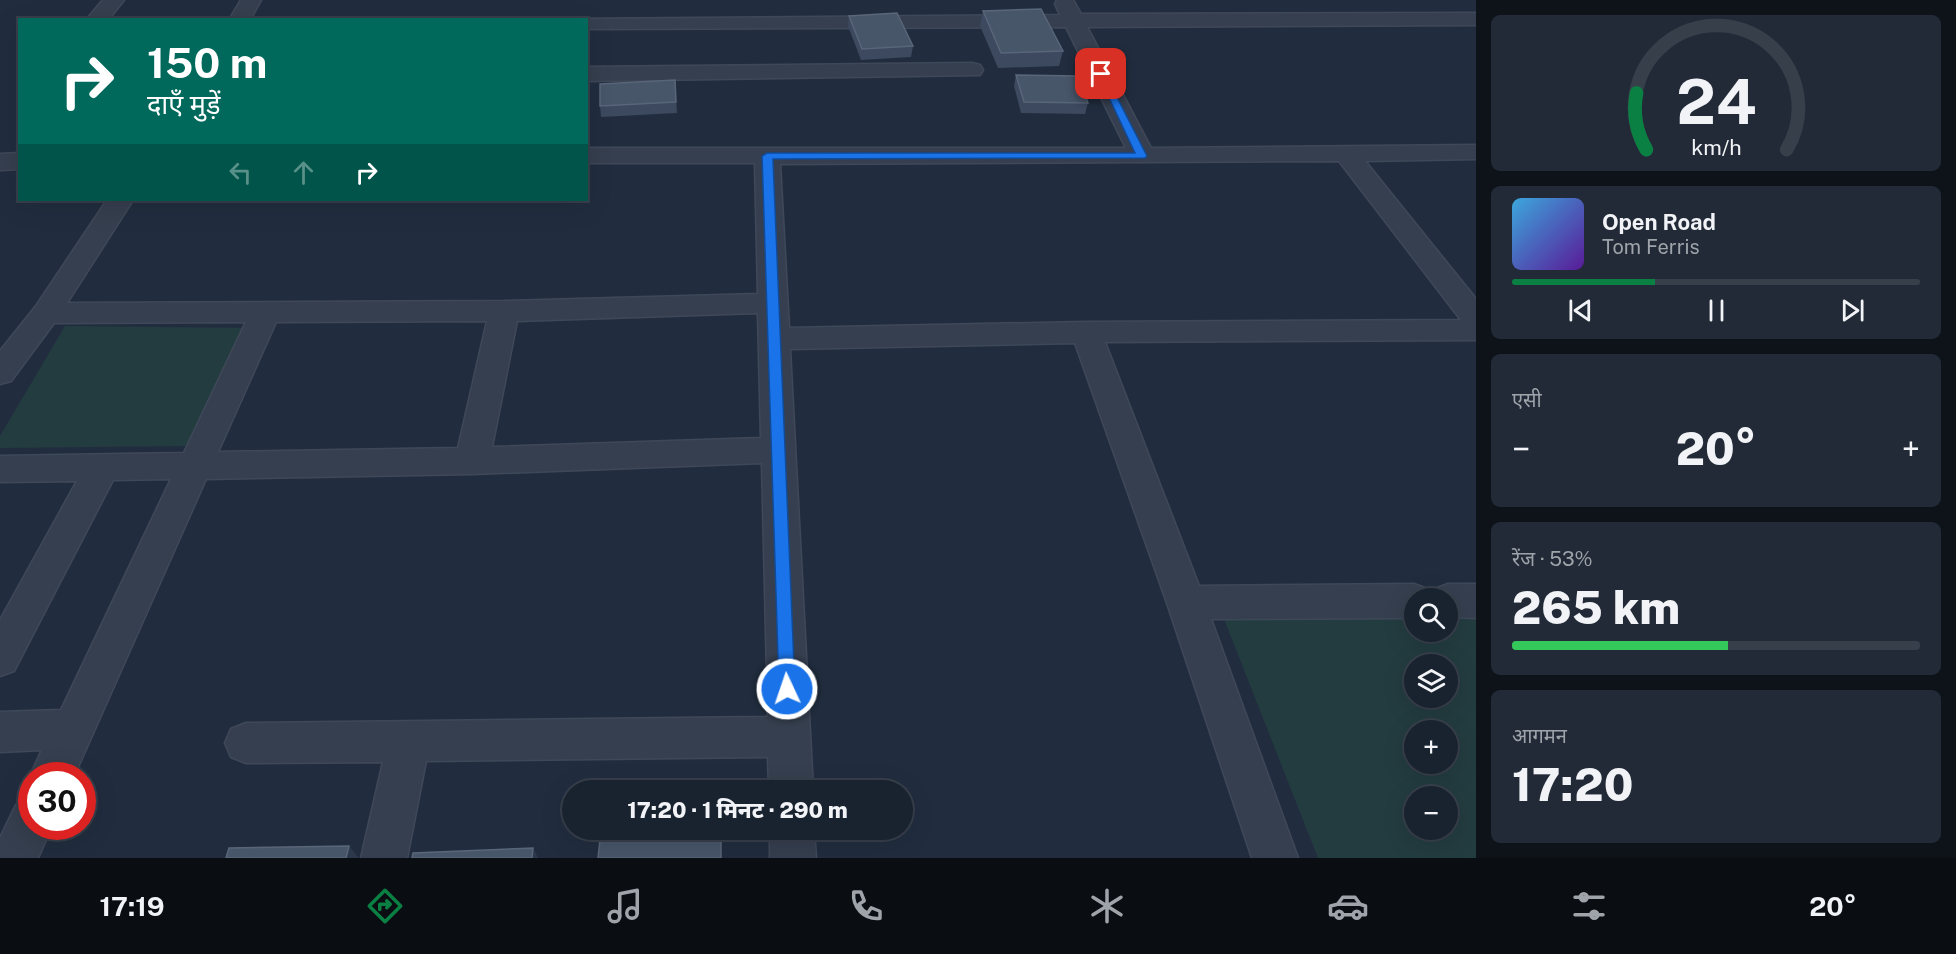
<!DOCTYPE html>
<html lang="hi">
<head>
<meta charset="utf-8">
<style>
	body { margin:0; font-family:"Public Sans","Noto Sans Devanagari",sans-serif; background:#222a37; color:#f1f3f6; height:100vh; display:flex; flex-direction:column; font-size:22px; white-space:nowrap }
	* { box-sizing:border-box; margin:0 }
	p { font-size:20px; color:#9fa4aa }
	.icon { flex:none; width:33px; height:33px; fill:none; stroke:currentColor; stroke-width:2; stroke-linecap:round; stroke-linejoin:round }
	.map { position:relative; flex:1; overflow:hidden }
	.drawer { display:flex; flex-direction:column; gap:15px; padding:15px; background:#0e131a; width:480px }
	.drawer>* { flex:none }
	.hud { position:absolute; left:18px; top:18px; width:570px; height:183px; border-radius:0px; box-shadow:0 6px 24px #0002,0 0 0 2px #373f4b; background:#00695c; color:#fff; overflow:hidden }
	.tools { position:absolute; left:1404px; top:588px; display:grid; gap:12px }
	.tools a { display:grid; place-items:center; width:54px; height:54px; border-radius:50%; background:#19222f; box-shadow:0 6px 24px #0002,0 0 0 2px #373f4b; font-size:30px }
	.speed { position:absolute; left:18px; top:762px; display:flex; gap:12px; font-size:30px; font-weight:700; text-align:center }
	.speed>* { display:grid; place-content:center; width:78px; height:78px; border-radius:50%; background:#19222f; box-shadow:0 6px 24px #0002,0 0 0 2px #373f4b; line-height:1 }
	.speed .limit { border:9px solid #d22; background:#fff; color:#111 }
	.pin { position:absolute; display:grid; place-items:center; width:51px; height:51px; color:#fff; margin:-26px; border-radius:12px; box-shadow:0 3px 9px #0006 }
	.me { position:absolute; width:66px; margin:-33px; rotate:357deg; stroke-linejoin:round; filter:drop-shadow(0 0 4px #0008) }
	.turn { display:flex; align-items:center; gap:21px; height:126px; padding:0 30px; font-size:27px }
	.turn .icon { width:78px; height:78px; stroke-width:2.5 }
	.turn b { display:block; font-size:42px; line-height:51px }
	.lanes { display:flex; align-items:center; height:57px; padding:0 30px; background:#0003; justify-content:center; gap:30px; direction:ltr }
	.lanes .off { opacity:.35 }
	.big { font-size:45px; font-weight:800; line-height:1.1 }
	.drawer .card { flex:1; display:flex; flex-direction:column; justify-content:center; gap:9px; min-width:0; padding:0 21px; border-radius:9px; background:#222a37 }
	.drawer .dial { align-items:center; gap:0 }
	.dial svg { height:156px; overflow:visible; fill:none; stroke:#373f4b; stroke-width:7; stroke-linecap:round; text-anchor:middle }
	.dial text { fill:#f1f3f6; stroke:none }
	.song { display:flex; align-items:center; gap:18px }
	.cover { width:72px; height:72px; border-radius:9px; background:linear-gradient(135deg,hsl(200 70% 55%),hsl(270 70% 35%)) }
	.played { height:6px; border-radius:3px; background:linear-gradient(90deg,#0b8043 35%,#373f4b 35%) }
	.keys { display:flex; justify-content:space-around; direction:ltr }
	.heat { display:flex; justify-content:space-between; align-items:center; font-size:33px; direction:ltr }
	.charge { height:9px; border-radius:4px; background:linear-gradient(90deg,#34c759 53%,#373f4b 0) }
	.trip { position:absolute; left:562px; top:780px; width:351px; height:60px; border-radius:30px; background:#19222f; box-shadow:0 6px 24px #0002,0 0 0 2px #373f4b; font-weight:800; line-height:60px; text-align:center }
	.dock { display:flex; height:96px; justify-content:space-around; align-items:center; background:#0a0e13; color:#9fa4aa }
	.dock .icon { width:42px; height:42px }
	.dock .selected { color:#0b8043 }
	.dock b { font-size:27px; color:#f1f3f6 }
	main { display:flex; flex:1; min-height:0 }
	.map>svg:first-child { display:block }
	.green { fill:#233c40; fill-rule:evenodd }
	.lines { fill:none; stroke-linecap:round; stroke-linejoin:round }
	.minor-casing { stroke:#3f4858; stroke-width:3 }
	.minor { fill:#363f4f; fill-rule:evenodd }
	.wall { fill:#3c495e }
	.shaded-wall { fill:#2c394d }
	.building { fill:#48566a; stroke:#596579; stroke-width:1.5 }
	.route { fill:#1a73e8; stroke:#114b97; stroke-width:1.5 }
</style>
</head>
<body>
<main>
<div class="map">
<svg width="1476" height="858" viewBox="0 0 1476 858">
	<rect width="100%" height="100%" fill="#212d3f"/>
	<g class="green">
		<polygon points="65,326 249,328 187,446 0,448 0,436"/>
		<path d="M1448,612H1476V858H1318L1222,614L1414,613V632H1448ZM1414,664H1448V698H1414ZM1414,730H1448V764H1414ZM1414,796H1448V830H1414Z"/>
	</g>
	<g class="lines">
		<g class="minor-casing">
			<g id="minor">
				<polygon points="103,0 124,0 108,20 86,20"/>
				<polygon points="241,0 261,0 250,20 229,20"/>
				<path d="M1057,0H1073L1081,14L1476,13V25L1087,27L1151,148L1476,145V159L1365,161L1476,299V340L1105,342L1199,586L1414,584L1427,589L1431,597L1435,589L1448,584H1476V618L1448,617V598H1414V618L1211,619L1298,858H1252L1167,603L1075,343L790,349L813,790H769L768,757L426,761L407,858H361L383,762L246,763L231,757L225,743L231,729L246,723L768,717L762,463L472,474L206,479L74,776H32V779L30,776L42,750L0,752V712L61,710L171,479L113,480L14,671L0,676V620L77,481L0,482V456L184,453L246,322L54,323L11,381L0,384V351L36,306L107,200H133L67,303L504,301L758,294L755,163H586V148H1126L1066,27L586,29V20L579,19L1060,15L1055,4ZM1339,161L1461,320L1086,322L789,328L780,164ZM758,313L761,438L492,447L517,321ZM487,321L458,448L218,452L276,322Z"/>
				<polygon points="972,63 980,65 983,70 980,75 586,81 586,67"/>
				<polygon points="20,153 20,169 0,170 0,154"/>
				<polygon points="32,799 32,826 52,826 38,858 0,858 0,838 16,805"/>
				<polygon points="770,830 814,830 816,858 770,858"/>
			</g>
		</g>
		<use href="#minor" class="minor"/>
	</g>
	<g class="wall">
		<polygon points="983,11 1063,51 1059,66 998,68 980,26"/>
		<polygon points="849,16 913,46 911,57 861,60 848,26"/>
		<polygon points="1016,75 1088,103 1085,114 1021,113 1014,86"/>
		<polygon points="675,80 677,113 601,117 600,106"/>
	</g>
	<g class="shaded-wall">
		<polygon points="349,846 358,857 358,858 346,858"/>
		<polygon points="533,848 538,858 532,858"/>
	</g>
	<g class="building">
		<polygon points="1041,9 1063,51 1001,53 983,11"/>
		<polygon points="897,13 913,46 862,49 849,16"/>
		<polygon points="1016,75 1078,76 1088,103 1024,102"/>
		<polygon points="675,80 676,102 600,106 600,84"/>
		<polygon points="605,787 722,788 722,790 605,790"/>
		<polygon points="601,830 721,830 721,858 598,858"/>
		<polygon points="349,846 346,858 226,858 229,848"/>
		<polygon points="533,848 532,858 412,858 413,853"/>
	</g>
	<polygon class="route" points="1097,72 1105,74 1147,156 1145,158 773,159 795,689 793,695 787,697 781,695 779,689 762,156 767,153 1135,153"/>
</svg>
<div class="tools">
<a><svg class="icon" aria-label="search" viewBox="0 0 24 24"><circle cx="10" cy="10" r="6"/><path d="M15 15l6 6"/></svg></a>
<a><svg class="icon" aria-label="layers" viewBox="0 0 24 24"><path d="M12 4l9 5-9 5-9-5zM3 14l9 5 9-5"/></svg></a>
<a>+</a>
<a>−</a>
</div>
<div class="speed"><div class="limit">30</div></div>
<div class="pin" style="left:1101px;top:74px;background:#d93025"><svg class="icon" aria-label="arrive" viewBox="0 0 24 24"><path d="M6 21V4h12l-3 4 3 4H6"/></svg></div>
<svg class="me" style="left:787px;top:689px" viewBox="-20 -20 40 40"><circle r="17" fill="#1a73e8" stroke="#fff" stroke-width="3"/><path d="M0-11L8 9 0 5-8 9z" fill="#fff"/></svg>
<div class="trip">17:20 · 1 मिनट · 290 m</div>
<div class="hud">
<div class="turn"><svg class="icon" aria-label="right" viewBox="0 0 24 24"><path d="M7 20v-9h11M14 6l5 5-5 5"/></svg><div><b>150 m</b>दाएँ मुड़ें</div></div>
<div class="lanes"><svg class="icon off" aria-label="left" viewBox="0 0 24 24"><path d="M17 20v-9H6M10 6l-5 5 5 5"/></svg><svg class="icon off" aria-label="ahead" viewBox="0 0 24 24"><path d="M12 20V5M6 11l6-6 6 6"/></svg><svg class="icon" aria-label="right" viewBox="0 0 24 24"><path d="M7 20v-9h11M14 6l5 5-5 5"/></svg></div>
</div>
</div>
<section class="drawer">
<div class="card dial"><svg viewBox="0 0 100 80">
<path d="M14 69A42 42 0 1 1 86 69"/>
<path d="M14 69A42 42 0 0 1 9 40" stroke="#0b8043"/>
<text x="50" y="56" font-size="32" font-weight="700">24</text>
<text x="50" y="72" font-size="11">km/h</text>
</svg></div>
<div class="card">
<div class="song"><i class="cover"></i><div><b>Open Road</b><p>Tom Ferris</p></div></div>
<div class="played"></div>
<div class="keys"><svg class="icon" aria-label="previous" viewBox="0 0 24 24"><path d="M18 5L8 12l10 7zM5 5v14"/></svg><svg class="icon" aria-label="pause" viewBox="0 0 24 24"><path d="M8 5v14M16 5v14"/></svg><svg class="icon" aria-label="next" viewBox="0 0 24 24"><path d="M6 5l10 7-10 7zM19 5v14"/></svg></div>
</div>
<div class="card"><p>एसी</p>
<div class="heat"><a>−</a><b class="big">20°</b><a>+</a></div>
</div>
<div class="card"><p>रेंज · 53%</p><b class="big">265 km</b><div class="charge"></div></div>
<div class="card"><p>आगमन</p><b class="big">17:20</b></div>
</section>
</main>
<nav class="dock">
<b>17:19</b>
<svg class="icon selected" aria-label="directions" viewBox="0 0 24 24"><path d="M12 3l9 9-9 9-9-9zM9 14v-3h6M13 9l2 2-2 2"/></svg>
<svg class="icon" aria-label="music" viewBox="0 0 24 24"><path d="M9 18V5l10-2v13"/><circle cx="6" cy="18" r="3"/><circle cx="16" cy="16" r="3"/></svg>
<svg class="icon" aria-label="phone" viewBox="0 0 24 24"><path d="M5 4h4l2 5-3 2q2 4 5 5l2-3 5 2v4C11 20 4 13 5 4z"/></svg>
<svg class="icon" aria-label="climate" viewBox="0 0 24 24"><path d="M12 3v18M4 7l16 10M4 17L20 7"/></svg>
<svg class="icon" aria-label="car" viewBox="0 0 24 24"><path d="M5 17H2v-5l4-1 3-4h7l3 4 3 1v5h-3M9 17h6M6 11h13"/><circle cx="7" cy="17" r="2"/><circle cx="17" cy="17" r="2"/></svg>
<svg class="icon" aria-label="filters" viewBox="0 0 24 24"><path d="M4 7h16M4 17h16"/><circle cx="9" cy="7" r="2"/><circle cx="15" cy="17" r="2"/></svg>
<b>20°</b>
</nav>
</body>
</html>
